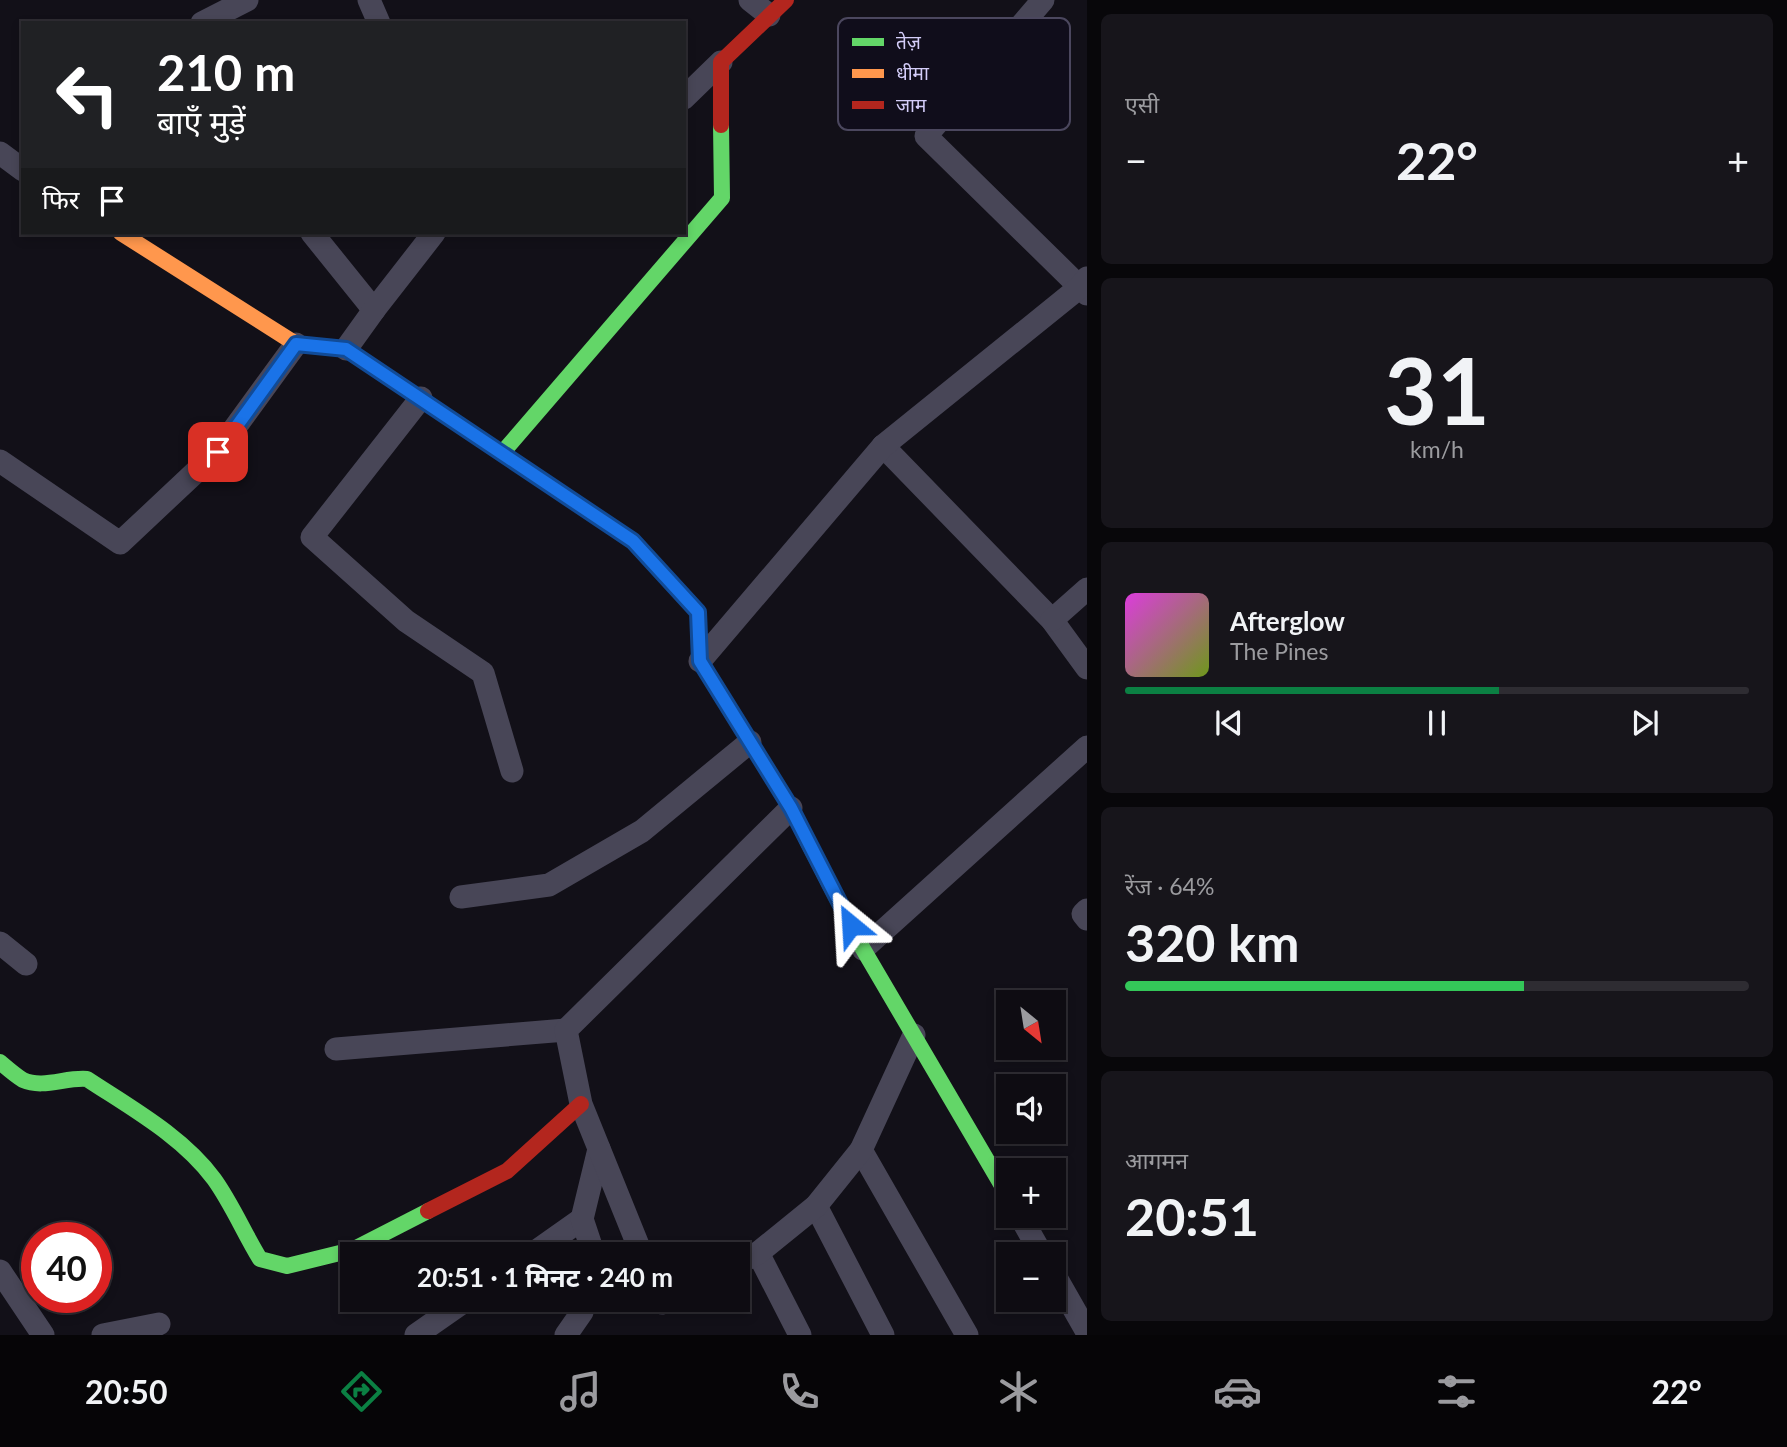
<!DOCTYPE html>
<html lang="hi">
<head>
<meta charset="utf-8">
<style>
	body { margin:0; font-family:Lato,"Noto Sans Devanagari",sans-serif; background:#17151b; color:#f1f3f6; height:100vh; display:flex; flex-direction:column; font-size:26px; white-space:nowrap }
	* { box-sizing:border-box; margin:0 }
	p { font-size:23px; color:#9b9b9f }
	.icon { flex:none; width:38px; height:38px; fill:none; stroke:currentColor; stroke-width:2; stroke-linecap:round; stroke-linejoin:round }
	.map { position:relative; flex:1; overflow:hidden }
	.panel { display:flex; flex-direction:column; gap:14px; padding:14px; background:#08070a; width:700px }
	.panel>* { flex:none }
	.top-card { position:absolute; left:21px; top:21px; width:665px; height:214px; border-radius:0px; box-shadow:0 4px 10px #0003,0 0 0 2px #2e2c32; background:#202124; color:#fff; overflow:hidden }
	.needle { width:46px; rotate:150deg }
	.controls { position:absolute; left:996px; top:990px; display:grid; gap:14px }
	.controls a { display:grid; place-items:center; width:70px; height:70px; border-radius:0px; background:#0e0c12; box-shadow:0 4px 10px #0003,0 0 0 2px #2e2c32; font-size:35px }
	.speed { position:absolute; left:21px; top:1222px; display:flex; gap:14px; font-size:35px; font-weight:700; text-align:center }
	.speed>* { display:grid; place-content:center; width:91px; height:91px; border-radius:50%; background:#0e0c12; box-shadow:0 4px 10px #0003,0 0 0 2px #2e2c32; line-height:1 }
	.speed .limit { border:10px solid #d22; background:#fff; color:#111 }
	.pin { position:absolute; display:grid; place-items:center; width:60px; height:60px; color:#fff; margin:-30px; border-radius:14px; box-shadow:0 4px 10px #0006 }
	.me { position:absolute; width:77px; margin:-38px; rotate:333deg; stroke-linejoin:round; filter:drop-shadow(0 0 5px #0008) }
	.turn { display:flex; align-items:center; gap:24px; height:147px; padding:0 21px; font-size:32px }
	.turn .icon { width:91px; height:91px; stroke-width:2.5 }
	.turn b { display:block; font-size:49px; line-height:60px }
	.then { display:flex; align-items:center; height:66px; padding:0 21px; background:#0003; gap:14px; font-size:26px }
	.big { font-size:52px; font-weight:700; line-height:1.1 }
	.panel .tile { flex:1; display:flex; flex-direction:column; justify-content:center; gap:10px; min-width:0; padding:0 24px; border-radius:10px; background:#17151b }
	.panel .dial { align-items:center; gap:0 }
	.dial b { font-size:91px; line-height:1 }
	.song { display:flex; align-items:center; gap:21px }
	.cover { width:84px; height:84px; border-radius:10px; background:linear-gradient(135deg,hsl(300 70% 55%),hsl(80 70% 35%)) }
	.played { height:7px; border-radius:4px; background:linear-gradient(90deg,#0b8043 60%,#2e2c32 60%) }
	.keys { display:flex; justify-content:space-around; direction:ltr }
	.heat { display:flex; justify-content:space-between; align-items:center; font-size:38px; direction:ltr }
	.charge { height:10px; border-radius:5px; background:linear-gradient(90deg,#34c759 64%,#2e2c32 0) }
	.trip { position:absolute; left:340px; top:1242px; width:410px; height:70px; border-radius:0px; background:#0e0c12; box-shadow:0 4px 10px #0003,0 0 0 2px #2e2c32; font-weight:700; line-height:70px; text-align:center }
	.tab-bar { display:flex; height:112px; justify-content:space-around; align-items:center; background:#060507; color:#9b9b9f }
	.tab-bar .icon { width:49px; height:49px }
	.tab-bar .selected { color:#0b8043 }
	.tab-bar b { font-size:32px; color:#f1f3f6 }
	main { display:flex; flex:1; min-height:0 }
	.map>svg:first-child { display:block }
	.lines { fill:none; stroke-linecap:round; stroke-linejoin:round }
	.street { stroke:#484657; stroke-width:23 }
	.fast { stroke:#63d668; stroke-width:16 }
	.slow { stroke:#ff974d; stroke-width:16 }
	.jam { stroke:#b3261e; stroke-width:16 }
	.route-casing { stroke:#114b97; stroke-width:18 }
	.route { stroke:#1a73e8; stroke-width:12 }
	.key { fill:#100d1b; stroke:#4b475e; stroke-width:2 }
	.key-label { font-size:19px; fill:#d4cdf9 }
</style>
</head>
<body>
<main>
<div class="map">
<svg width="1087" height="1335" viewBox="0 0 1087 1335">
	<rect width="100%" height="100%" fill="#121018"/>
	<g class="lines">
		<g class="street">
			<polyline points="369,0 379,23"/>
			<polyline points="750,0 769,15"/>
			<polyline points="1043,0 926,136 1087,294"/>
			<polyline points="202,23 247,0"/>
			<polyline points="684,98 721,62"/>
			<polyline points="0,153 23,170"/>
			<polyline points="312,233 374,310"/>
			<polyline points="346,349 374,310 434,233"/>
			<polyline points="421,398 312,537 406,621 483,673 512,771"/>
			<polyline points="883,446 1052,620 1087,668"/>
			<polyline points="0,461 120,543 218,451 296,344"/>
			<polyline points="1052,620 1087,589"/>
			<polyline points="700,661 883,446 1080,287 1087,278"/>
			<polyline points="461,897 549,885 642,831 750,742"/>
			<polyline points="1087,910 1083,914 1087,919"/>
			<polyline points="0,943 26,964"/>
			<polyline points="863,949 1087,747"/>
			<polyline points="336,1049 566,1030"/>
			<polyline points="861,1150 967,1335"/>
			<polyline points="816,1206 883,1335"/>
			<polyline points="1020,1216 1042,1255"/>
			<polyline points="758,1253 800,1335"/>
			<polyline points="531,1255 582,1219"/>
			<polyline points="594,1255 582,1219 599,1149"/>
			<polyline points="642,1255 581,1104 566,1030 791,808"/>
			<polyline points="737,1264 758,1253 816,1206 861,1150 914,1035"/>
			<polyline points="0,1271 43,1335"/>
			<polyline points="1054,1274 1087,1332"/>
			<polyline points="661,1300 662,1303 666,1300"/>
			<polyline points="103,1335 159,1324"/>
			<polyline points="416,1335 466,1300"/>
			<polyline points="566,1335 582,1312 585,1300"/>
		</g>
		<g class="fast">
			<polyline points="503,452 722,198 721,125"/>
			<polyline points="807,840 863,949 1008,1196"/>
			<path d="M0,1062C7,1068 15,1075 23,1080C43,1089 66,1077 87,1079C131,1108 182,1136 214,1179C232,1204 244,1233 260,1259L287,1266L352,1250L428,1211"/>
		</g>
		<polyline class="slow" points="121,233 296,344 346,349 560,492"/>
		<g class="jam">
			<polyline points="721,125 721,62 786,0"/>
			<polyline points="560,492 633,541 698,612 700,661 791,808 807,840"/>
			<polyline points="428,1211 507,1171 581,1104"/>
		</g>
	</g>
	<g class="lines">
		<g class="route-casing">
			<polyline id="route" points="218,452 296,344 346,349 633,541 698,612 700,661 791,808 851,925"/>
		</g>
		<use href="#route" class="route"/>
	</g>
	<rect x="838" y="18" width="232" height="112" rx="10" class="key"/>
	<rect x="852" y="38" width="32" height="8" fill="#63d668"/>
	<rect x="852" y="69" width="32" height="9" fill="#ff974d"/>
	<rect x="852" y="101" width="32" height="8" fill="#b3261e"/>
	<g class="key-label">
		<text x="896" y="49">तेज़</text>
		<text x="896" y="80">धीमा</text>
		<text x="896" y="112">जाम</text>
	</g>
</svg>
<div class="controls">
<a><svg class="needle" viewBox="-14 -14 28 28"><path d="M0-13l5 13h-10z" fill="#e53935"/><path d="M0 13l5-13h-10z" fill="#9b9b9f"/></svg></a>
<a><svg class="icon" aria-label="sound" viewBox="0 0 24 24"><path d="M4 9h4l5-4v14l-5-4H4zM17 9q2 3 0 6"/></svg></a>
<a>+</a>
<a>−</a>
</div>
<div class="speed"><div class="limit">40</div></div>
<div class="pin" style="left:218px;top:452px;background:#d93025"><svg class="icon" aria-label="arrive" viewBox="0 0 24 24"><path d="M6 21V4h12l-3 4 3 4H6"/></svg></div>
<svg class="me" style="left:851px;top:925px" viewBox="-20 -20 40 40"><path d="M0-17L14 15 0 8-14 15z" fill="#1a73e8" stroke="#fff" stroke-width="4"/></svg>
<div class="trip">20:51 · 1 मिनट · 240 m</div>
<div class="top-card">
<div class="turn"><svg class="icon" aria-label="left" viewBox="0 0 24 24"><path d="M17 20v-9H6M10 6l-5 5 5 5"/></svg><div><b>210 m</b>बाएँ मुड़ें</div></div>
<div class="then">फिर<svg class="icon" aria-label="arrive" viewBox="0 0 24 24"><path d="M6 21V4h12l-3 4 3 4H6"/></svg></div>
</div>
</div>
<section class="panel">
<div class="tile"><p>एसी</p>
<div class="heat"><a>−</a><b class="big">22°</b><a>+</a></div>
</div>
<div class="tile dial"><b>31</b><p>km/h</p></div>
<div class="tile">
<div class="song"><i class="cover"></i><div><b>Afterglow</b><p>The Pines</p></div></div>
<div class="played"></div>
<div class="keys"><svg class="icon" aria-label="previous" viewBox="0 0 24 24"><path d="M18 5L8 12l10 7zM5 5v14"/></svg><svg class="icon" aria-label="pause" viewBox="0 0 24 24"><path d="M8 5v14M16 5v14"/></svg><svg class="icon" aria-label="next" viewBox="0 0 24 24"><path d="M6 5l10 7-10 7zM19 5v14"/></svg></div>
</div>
<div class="tile"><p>रेंज · 64%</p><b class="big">320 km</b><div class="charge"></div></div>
<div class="tile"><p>आगमन</p><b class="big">20:51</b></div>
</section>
</main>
<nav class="tab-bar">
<b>20:50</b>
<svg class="icon selected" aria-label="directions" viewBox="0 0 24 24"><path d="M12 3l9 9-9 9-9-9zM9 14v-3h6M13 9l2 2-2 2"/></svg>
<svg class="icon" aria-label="music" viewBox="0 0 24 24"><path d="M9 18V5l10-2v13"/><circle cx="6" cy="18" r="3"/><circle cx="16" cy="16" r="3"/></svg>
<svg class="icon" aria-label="phone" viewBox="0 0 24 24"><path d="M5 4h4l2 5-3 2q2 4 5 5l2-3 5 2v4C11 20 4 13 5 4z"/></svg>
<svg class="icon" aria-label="climate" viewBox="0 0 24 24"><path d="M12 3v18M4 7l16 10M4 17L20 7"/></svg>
<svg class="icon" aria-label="car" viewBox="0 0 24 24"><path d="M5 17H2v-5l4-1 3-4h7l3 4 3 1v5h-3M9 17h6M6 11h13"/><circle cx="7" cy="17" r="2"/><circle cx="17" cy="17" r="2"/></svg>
<svg class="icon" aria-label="filters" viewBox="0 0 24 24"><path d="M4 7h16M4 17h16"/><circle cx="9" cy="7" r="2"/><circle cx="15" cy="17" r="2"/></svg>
<b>22°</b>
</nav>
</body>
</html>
